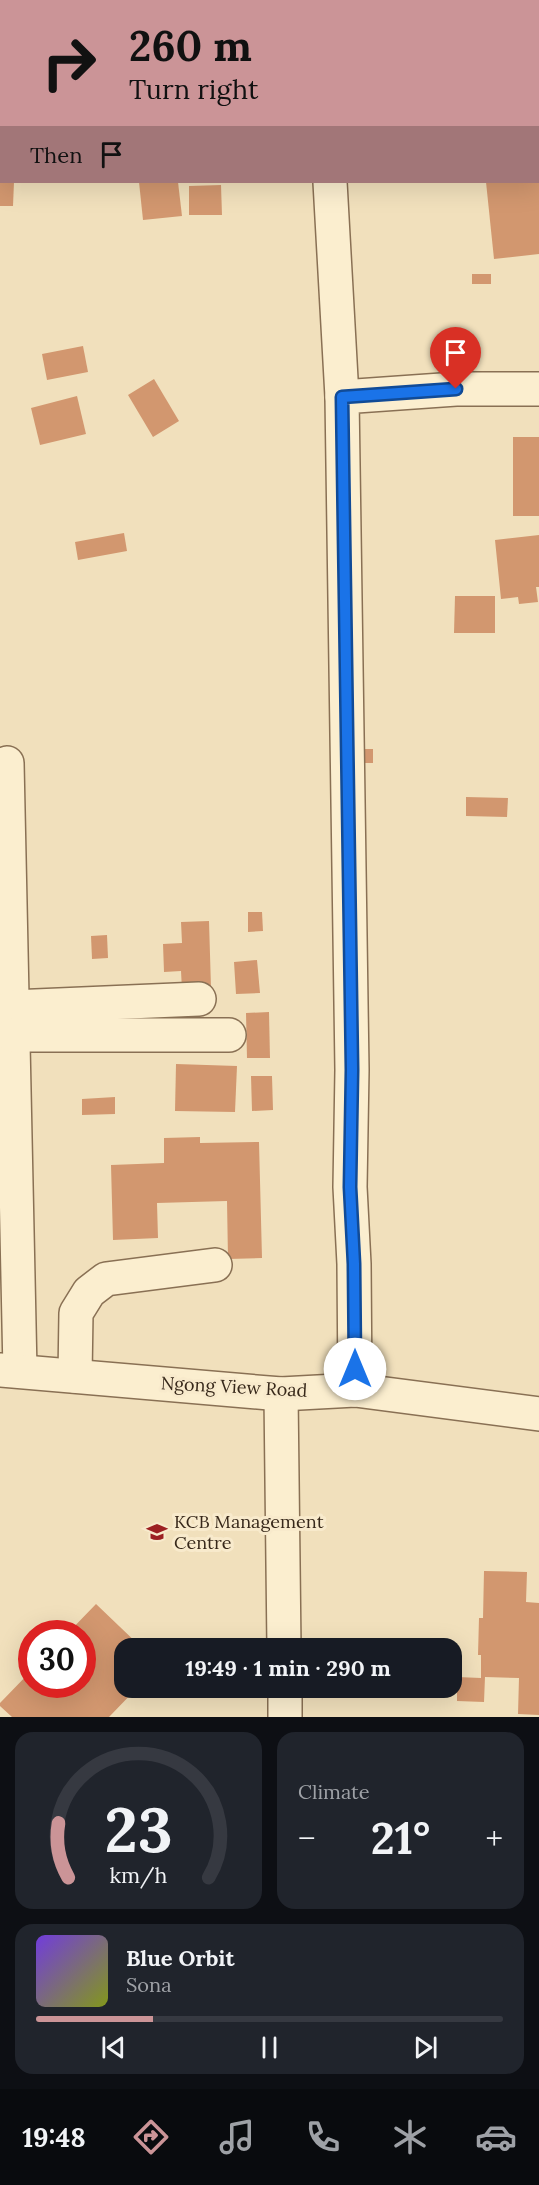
<!DOCTYPE html>
<html lang="en">
<head>
<meta charset="utf-8">
<style>
	body { margin:0; font-family:Lora,serif; background:#20242c; color:#f1f3f6; height:100vh; display:flex; flex-direction:column; font-size:22px; white-space:nowrap }
	* { box-sizing:border-box; margin:0 }
	p { font-size:20px; color:#9ea1a6 }
	.icon { flex:none; width:33px; height:33px; fill:none; stroke:currentColor; stroke-width:2; stroke-linecap:round; stroke-linejoin:round }
	.map { position:relative; height:1717px; overflow:hidden }
	.panel { display:flex; flex-direction:column; gap:15px; padding:15px; background:#0d0f14; flex:1 }
	.panel>* { flex:none }
	.guide { position:absolute; left:0px; top:0px; width:540px; height:183px; box-shadow:0 6px 24px #0002; background:#cb9497; color:#111; overflow:hidden }
	.speed { position:absolute; left:18px; top:1620px; display:flex; gap:12px; font-size:30px; font-weight:700; text-align:center }
	.speed>* { display:grid; place-content:center; width:78px; height:78px; border-radius:50%; background:#171b24; box-shadow:0 6px 24px #0002; line-height:1 }
	.speed .limit { border:9px solid #d22; background:#fff; color:#111 }
	.pin { position:absolute; display:grid; place-items:center; width:51px; height:51px; color:#fff; margin:-62px -26px; border-radius:50% 50% 50% 0; rotate:-45deg; box-shadow:0 0 6px #0007 }
	.pin .icon { rotate:45deg }
	.me { position:absolute; width:66px; margin:-33px; rotate:0deg; stroke-linejoin:round; filter:drop-shadow(0 0 4px #0008) }
	.turn { display:flex; align-items:center; gap:21px; height:126px; padding:0 30px; font-size:27px }
	.turn .icon { width:78px; height:78px; stroke-width:2.5 }
	.turn b { display:block; font-size:42px; line-height:51px }
	.then { display:flex; align-items:center; height:57px; padding:0 30px; background:#0003; gap:12px; font-size:22px }
	.big { font-size:45px; font-weight:700; line-height:1.1 }
	.panel .tile { flex:1; display:flex; flex-direction:column; justify-content:center; gap:9px; min-width:0; padding:0 21px; border-radius:18px; background:#20242c }
	.panel .dial { align-items:center; gap:0 }
	.dial svg { height:156px; overflow:visible; fill:none; stroke:#363941; stroke-width:7; stroke-linecap:round; text-anchor:middle }
	.dial text { fill:#f1f3f6; stroke:none }
	.song { display:flex; align-items:center; gap:18px }
	.cover { width:72px; height:72px; border-radius:9px; background:linear-gradient(135deg,hsl(260 70% 55%),hsl(70 70% 35%)) }
	.played { height:6px; border-radius:3px; background:linear-gradient(90deg,#cb9497 25%,#363941 25%) }
	.keys { display:flex; justify-content:space-around; direction:ltr }
	.heat { display:flex; justify-content:space-between; align-items:center; font-size:33px; direction:ltr }
	.panel .tiles { flex:1; display:grid; gap:15px; grid-template-columns:1fr 1fr }
	.tile:last-child { grid-column:span 2 }
	.trip { position:absolute; left:114px; top:1638px; width:348px; height:60px; border-radius:18px; background:#171b24; box-shadow:0 6px 24px #0002; font-weight:700; line-height:60px; text-align:center }
	.tabs { display:flex; height:96px; justify-content:space-around; align-items:center; background:#090b0e; color:#9ea1a6 }
	.tabs .icon { width:42px; height:42px }
	.tabs .on { color:#cb9497 }
	.tabs b { font-size:27px; color:#f1f3f6 }
	.map>svg:first-child { display:block }
	.building { fill:#d2976f }
	.lines { fill:none; stroke-linecap:round; stroke-linejoin:round }
	.minor-casing { stroke:#897054; stroke-width:36 }
	.minor { stroke:#fbeecf; stroke-width:33 }
	.route-casing { stroke:#114b97; stroke-width:15 }
	.route { stroke:#1a73e8; stroke-width:10 }
	.labels { text-anchor:middle; stroke-width:6; stroke-linejoin:round; paint-order:stroke }
	.street-label { font-size:18px; fill:#37281a; stroke:#f8eacc }
	.poi-label { font-size:18px; fill:#37281a; stroke:#f8eacc; text-anchor:start }
</style>
</head>
<body>
<div class="map">
<svg width="539" height="1717" viewBox="0 0 539 1717">
	<rect width="100%" height="100%" fill="#f1e0bc"/>
	<g class="building">
		<polygon points="0,182 14,182 13,206 0,206"/>
		<polygon points="139,182 178,182 182,216 143,220"/>
		<polygon points="486,182 539,182 539,254 494,259"/>
		<polygon points="221,185 222,215 189,215 189,186"/>
		<rect x="472" y="274" width="19" height="10"/>
		<polygon points="83,346 88,372 47,380 42,354"/>
		<polygon points="154,379 179,421 153,437 128,395"/>
		<polygon points="77,396 86,434 40,445 31,408"/>
		<rect x="513" y="437" width="26" height="79"/>
		<polygon points="124,533 127,551 78,560 75,542"/>
		<polygon points="539,535 539,587 536,587 538,602 519,604 518,597 501,599 495,540"/>
		<polygon points="455,596 495,596 495,633 454,633"/>
		<rect x="360" y="749" width="13" height="14"/>
		<polygon points="466,797 508,798 507,817 466,816"/>
		<polygon points="248,912 262,912 263,931 248,932"/>
		<polygon points="209,921 211,988 182,990 181,971 164,972 163,944 182,943 181,922"/>
		<polygon points="107,935 108,958 92,959 91,936"/>
		<polygon points="257,960 260,993 236,994 234,962"/>
		<polygon points="269,1012 270,1058 247,1058 246,1013"/>
		<polygon points="176,1064 237,1066 235,1112 175,1111"/>
		<polygon points="251,1076 272,1076 273,1110 252,1111"/>
		<polygon points="115,1097 115,1114 82,1115 82,1099"/>
		<polygon points="200,1137 200,1143 259,1142 262,1258 228,1259 227,1201 157,1203 158,1238 113,1240 111,1165 164,1163 164,1138"/>
		<polygon points="484,1571 527,1572 526,1602 539,1603 539,1715 518,1714 519,1678 485,1677 484,1702 457,1701 457,1677 481,1678 481,1655 478,1655 479,1618 483,1618"/>
		<polygon points="96,1604 142,1648 124,1648 124,1688 137,1688 109,1717 12,1717 0,1706 0,1703 32,1670 32,1684 82,1684 82,1634 67,1634"/>
	</g>
	<g class="lines">
		<g class="minor-casing">
			<g id="minor">
				<polyline points="320,0 320,2"/>
				<polyline points="330,182 342,397"/>
				<polyline points="7,763 20,1371"/>
				<polyline points="12,1007 199,999"/>
				<polyline points="13,1035 229,1035"/>
				<polyline points="0,1370 281,1394 355,1390 539,1414"/>
				<polyline points="75,1376 76,1313 89,1292 106,1279 215,1265"/>
				<polyline points="355,1390 354,1264 350,1187 352,1070 342,397 456,389 539,389"/>
				<polyline points="281,1394 284,1648"/>
				<polyline points="285,1688 285,1717"/>
			</g>
		</g>
		<use href="#minor" class="minor"/>
	</g>
	<g class="lines">
		<g class="route-casing">
			<polyline id="route" points="355,1369 354,1264 350,1187 352,1070 342,397 456,389"/>
		</g>
		<use href="#route" class="route"/>
	</g>
	<defs>
		<g id="university-bare" transform="scale(1.62)"><path d="M0-5L7-2L0 1L-7-2ZM-4 1L0 2.5L4 1V4Q0 6-4 4Z" fill="#9c2022" stroke="#f8eacc" stroke-width="2.5" paint-order="stroke"/></g>
	</defs>
	<g fill-rule="evenodd">
		<use href="#university-bare" x="157" y="1532"/>
	</g>
	<g class="labels">
		<g class="street-label">
			<text transform="translate(234 1387) rotate(3)" y="6">Ngong View Road</text>
		</g>
		<g class="poi-label">
			<text x="174" y="1528">KCB Management<tspan x="174" dy="21">Centre</tspan></text>
		</g>
	</g>
</svg>
<div class="speed"><div class="limit">30</div></div>
<div class="pin" style="left:456px;top:389px;background:#d93025"><svg class="icon" aria-label="arrive" viewBox="0 0 24 24"><path d="M6 21V4h12l-3 4 3 4H6"/></svg></div>
<svg class="me" style="left:355px;top:1369px" viewBox="-20 -20 40 40"><circle r="19" fill="#fff"/><path d="M0-13L10 11 0 6-10 11z" fill="#1a73e8"/></svg>
<div class="trip">19:49 · 1 min · 290 m</div>
<div class="guide">
<div class="turn"><svg class="icon" aria-label="right" viewBox="0 0 24 24"><path d="M7 20v-9h11M14 6l5 5-5 5"/></svg><div><b>260 m</b>Turn right</div></div>
<div class="then">Then<svg class="icon" aria-label="arrive" viewBox="0 0 24 24"><path d="M6 21V4h12l-3 4 3 4H6"/></svg></div>
</div>
</div>
<section class="panel">
<div class="tiles">
<div class="tile dial"><svg viewBox="0 0 100 80">
<path d="M14 69A42 42 0 1 1 86 69"/>
<path d="M14 69A42 42 0 0 1 9 41" stroke="#cb9497"/>
<text x="50" y="56" font-size="32" font-weight="700">23</text>
<text x="50" y="72" font-size="11">km/h</text>
</svg></div>
<div class="tile"><p>Climate</p>
<div class="heat"><a>−</a><b class="big">21°</b><a>+</a></div>
</div>
<div class="tile">
<div class="song"><i class="cover"></i><div><b>Blue Orbit</b><p>Sona</p></div></div>
<div class="played"></div>
<div class="keys"><svg class="icon" aria-label="previous" viewBox="0 0 24 24"><path d="M18 5L8 12l10 7zM5 5v14"/></svg><svg class="icon" aria-label="pause" viewBox="0 0 24 24"><path d="M8 5v14M16 5v14"/></svg><svg class="icon" aria-label="next" viewBox="0 0 24 24"><path d="M6 5l10 7-10 7zM19 5v14"/></svg></div>
</div>
</div>
</section>
<nav class="tabs">
<b>19:48</b>
<svg class="icon on" aria-label="directions" viewBox="0 0 24 24"><path d="M12 3l9 9-9 9-9-9zM9 14v-3h6M13 9l2 2-2 2"/></svg>
<svg class="icon" aria-label="music" viewBox="0 0 24 24"><path d="M9 18V5l10-2v13"/><circle cx="6" cy="18" r="3"/><circle cx="16" cy="16" r="3"/></svg>
<svg class="icon" aria-label="phone" viewBox="0 0 24 24"><path d="M5 4h4l2 5-3 2q2 4 5 5l2-3 5 2v4C11 20 4 13 5 4z"/></svg>
<svg class="icon" aria-label="climate" viewBox="0 0 24 24"><path d="M12 3v18M4 7l16 10M4 17L20 7"/></svg>
<svg class="icon" aria-label="car" viewBox="0 0 24 24"><path d="M5 17H2v-5l4-1 3-4h7l3 4 3 1v5h-3M9 17h6M6 11h13"/><circle cx="7" cy="17" r="2"/><circle cx="17" cy="17" r="2"/></svg>
</nav>
</body>
</html>
